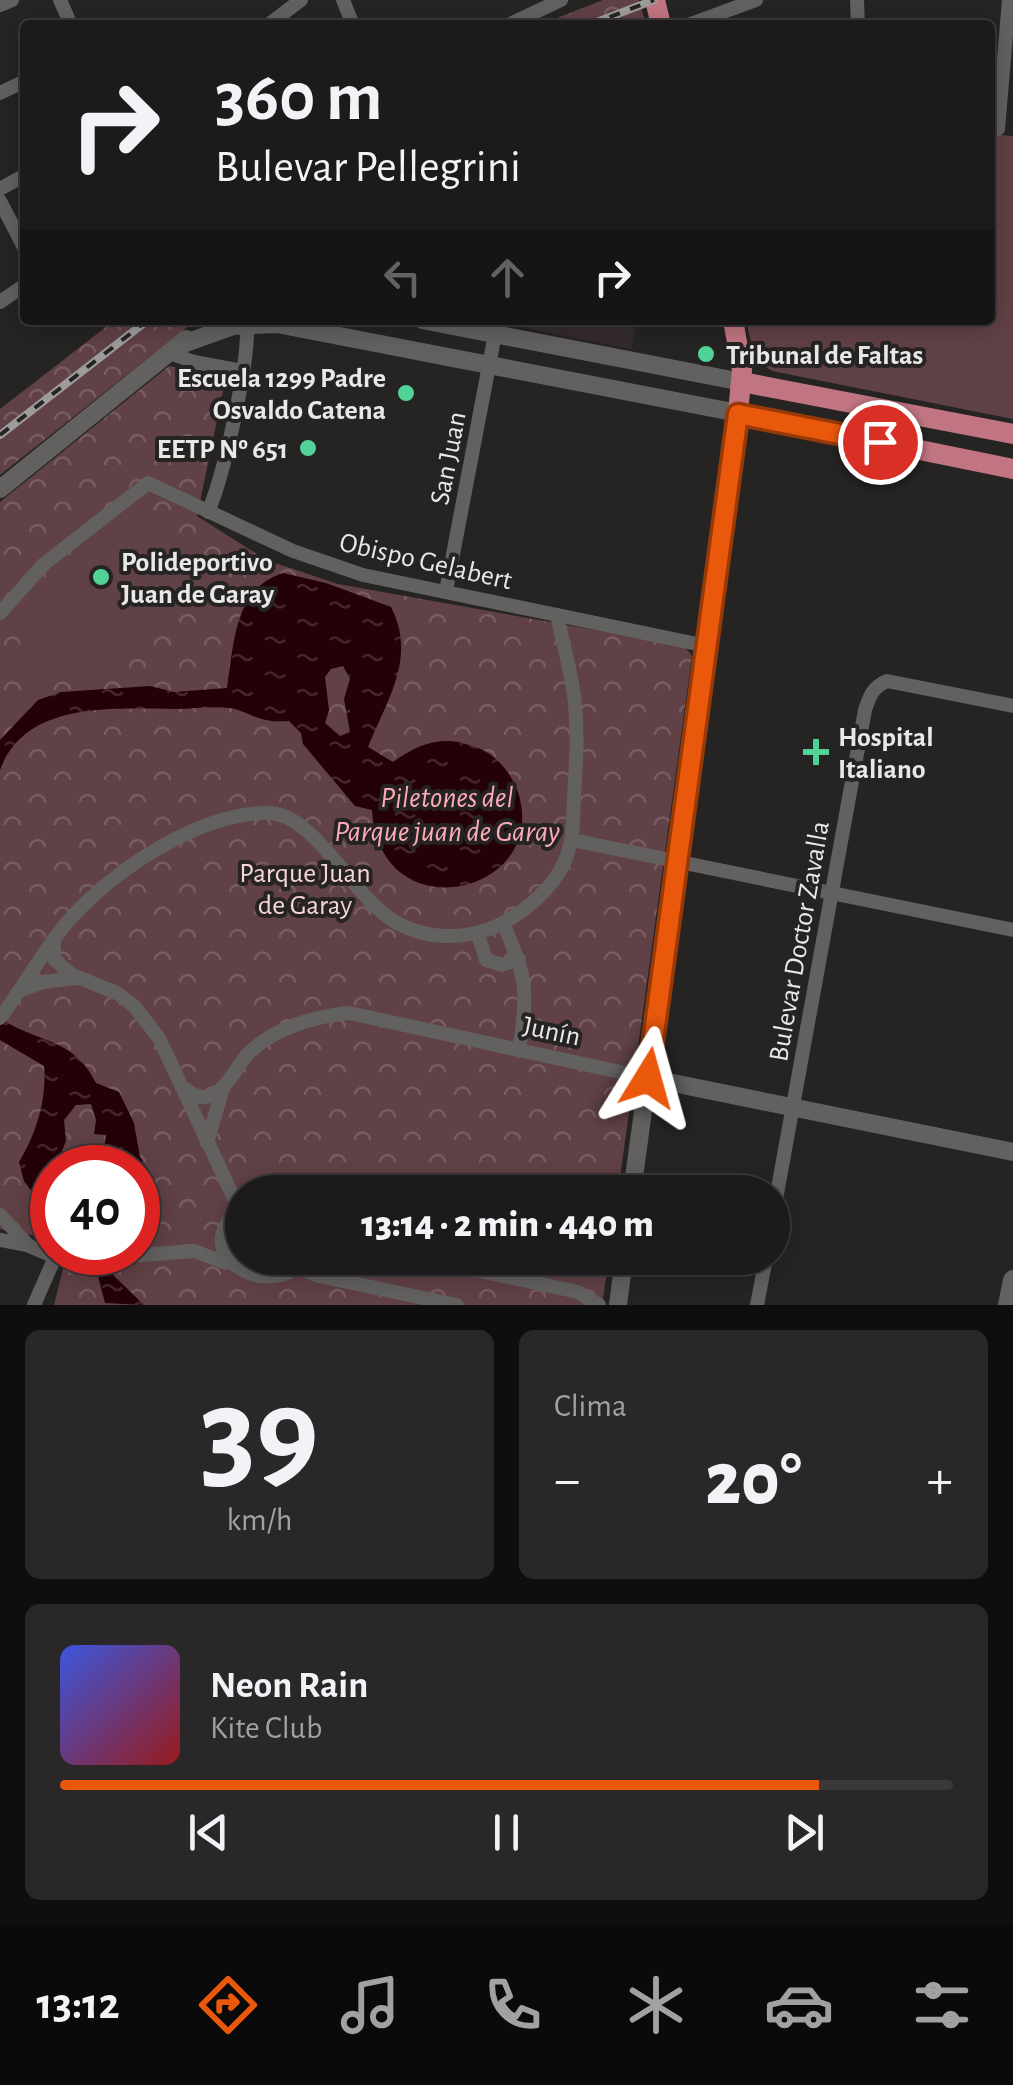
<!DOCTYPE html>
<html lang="es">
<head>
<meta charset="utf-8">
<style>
	body { margin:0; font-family:"Alegreya Sans",sans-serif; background:#292727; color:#f1f3f6; height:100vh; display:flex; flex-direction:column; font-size:38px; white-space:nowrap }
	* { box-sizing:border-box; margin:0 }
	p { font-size:32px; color:#a0a1a2 }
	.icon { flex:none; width:55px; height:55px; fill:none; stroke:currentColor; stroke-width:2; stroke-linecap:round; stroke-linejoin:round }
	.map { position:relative; height:1305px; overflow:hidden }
	.details { display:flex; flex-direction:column; gap:25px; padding:25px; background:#0f0e0e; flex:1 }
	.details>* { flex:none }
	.hud { position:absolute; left:20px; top:20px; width:975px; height:305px; border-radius:10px; box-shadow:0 5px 25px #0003,0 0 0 2px #3a3839; background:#1c1a1a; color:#f1f3f6; overflow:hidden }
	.speed { position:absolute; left:30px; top:1145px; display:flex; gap:20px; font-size:50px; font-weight:700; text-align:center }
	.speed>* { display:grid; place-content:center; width:130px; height:130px; border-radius:50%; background:#1c1a1a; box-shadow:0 5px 25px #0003,0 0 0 2px #3a3839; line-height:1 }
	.speed .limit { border:15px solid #d22; background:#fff; color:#111 }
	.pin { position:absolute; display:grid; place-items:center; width:85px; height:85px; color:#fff; margin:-42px; border:5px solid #fff; border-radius:50%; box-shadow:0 2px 10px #0007 }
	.me { position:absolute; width:110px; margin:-55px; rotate:8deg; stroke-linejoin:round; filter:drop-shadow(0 0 8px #0008) }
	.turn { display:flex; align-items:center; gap:35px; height:210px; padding:0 30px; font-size:45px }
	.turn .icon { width:130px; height:130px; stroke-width:2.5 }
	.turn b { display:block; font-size:70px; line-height:85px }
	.lanes { display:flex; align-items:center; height:95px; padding:0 30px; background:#0003; justify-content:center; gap:50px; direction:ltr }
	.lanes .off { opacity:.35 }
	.big { font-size:75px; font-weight:800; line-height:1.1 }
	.details .tile { flex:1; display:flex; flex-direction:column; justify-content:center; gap:15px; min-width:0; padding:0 35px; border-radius:15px; background:#292727 }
	.details .dial { align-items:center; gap:0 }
	.dial b { font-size:130px; line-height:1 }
	.song { display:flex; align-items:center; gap:30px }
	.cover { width:120px; height:120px; border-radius:15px; background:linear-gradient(135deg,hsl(230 70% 55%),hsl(0 70% 35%)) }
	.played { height:10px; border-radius:5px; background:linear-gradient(90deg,#ea580c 85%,#3a3839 85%) }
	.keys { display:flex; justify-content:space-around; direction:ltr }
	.heat { display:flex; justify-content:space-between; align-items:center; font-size:55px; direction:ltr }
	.details .tiles { flex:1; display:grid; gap:25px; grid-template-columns:1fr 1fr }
	.tile:last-child { grid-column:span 2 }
	.trip { position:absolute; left:225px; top:1175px; width:565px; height:100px; border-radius:50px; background:#1c1a1a; box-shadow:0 5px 25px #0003,0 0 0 2px #3a3839; font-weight:800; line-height:100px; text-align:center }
	.tab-bar { display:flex; height:160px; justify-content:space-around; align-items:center; background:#0b0a0a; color:#a0a1a2 }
	.tab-bar .icon { width:70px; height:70px }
	.tab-bar .on { color:#ea580c }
	.tab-bar b { font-size:45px; color:#f1f3f6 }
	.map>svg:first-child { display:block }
	.built { fill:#352b2c }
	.forest { fill:url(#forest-crowns) }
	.garden { fill:#604145 }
	.water { fill:url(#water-ripples); fill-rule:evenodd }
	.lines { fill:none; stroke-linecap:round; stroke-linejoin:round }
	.minor { stroke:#636060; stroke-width:14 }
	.tertiary { stroke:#636060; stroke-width:18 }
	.secondary { stroke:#636060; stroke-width:20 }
	.primary { stroke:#c17582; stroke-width:20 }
	.rail-casing { stroke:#9d9b9b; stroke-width:8 }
	.rail { stroke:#262323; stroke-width:4; stroke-dasharray:11; stroke-linecap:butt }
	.route-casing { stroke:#983908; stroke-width:25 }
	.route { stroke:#ea580c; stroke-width:18 }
	.poi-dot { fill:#51d397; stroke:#262323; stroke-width:4 }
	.labels { text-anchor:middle; stroke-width:8; stroke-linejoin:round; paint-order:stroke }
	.poi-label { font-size:28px; font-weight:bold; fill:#e9e7e7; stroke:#262323; text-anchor:start }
	.street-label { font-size:28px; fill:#e9e7e7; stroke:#262323 }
	.park-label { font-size:28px; fill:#f7d5d9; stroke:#262323 }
	.water-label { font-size:30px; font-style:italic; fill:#fdabb7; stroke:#262323 }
</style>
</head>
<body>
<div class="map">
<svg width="1013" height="1305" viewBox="0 0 1013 1305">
	<defs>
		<pattern id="forest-crowns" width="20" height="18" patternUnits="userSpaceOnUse" patternTransform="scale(2.5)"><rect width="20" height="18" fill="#604145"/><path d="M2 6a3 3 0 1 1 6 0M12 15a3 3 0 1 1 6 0" fill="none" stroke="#775c60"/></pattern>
		<pattern id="water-ripples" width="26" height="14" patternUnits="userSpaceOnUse" patternTransform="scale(2.5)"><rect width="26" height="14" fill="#240008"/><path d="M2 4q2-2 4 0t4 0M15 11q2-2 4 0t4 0" fill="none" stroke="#44252c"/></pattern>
	</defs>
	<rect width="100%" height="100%" fill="#262323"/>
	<polygon class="built" points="486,320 637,320 631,349"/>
	<g class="forest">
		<polygon points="603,0 639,0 646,25 539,25"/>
		<polygon points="115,320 196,320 0,475 0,409"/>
		<polygon points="169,366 226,377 197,516 266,560 338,584 684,646 692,656 618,1192 242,1192 242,1258 609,1258 602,1305 54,1305 67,1253 138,1252 138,1168 52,1168 52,1239 0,1229 0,502"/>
	</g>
	<g class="garden">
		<polygon points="990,134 1013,136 1013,419 772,371 755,360 746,320 990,320"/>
		<polygon points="148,506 210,582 74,683 15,675 25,614 107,537"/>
	</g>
	<g class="water">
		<path d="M283,573L326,583L391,607C417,657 387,700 368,747L393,762C420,742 446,734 478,748C497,755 511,773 518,792C551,895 379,934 372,810L355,806L303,744L301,733L289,721C282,721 274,722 266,720C254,718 243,710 230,708C212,706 193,709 176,709C115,709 26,700 0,770V740L38,700L61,692L150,686L174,692L227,688C234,644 234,588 283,573ZM343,666L350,679L344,699L350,732L340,736L325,723L329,710L325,677L331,669Z"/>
		<path d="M0,1018C36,1043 74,1037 96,1083L119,1092L134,1123L140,1157L154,1178L151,1189L152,1214L145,1216L138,1211V1168H52V1219L24,1181L19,1162C36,1134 47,1100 44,1066L0,1040ZM91,1104L96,1120L94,1134L106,1135L103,1156L88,1160L79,1153L68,1160L60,1156L66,1141L64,1120L76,1105Z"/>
		<polygon points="92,1253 110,1253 114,1276 144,1305 105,1303"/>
	</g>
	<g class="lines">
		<g class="minor">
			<polyline points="60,0 71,25"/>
			<polyline points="343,0 353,25"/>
			<polyline points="857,0 858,25"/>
			<polyline points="0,5 12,0"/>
			<polyline points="268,25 301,0"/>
			<polyline points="508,25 561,0"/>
			<polyline points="688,25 756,0"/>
			<polyline points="0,93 25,81"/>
			<polyline points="998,129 1009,0"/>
			<polyline points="0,189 25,175"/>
			<polyline points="0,201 25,249"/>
			<polyline points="0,302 25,285"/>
			<polyline points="170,353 194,362 242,371"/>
			<path d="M208,512C224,475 249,364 247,324"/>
			<polyline points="446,591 495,334"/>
			<polyline points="0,613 44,564 148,483 293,551 363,575 707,646"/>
			<polyline points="572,840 1013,930"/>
			<path d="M503,923C528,981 528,989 519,1051"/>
			<polyline points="478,934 486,960 502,965 519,959"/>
			<polyline points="54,939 54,959 72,975 117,993 134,1006 159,1038 239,1209"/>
			<polyline points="19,991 43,982 76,978"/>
			<path d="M0,1018C23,988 41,954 65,925C108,873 198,813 267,813C315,812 353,899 397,923C427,939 461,940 492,928C519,917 552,890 564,863C574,841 573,819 574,796C576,765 578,735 575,704C572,674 563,644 557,615"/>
			<path d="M181,1086C189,1092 199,1100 210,1096C227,1090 236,1067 247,1055C271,1029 315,1016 349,1013L648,1078"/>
			<polyline points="207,1143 223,1088"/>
			<path d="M242,1208C182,1253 271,1305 306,1258"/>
			<polyline points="0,1215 27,1244"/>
			<path d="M772,1221L865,710C870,695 873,687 887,681L1013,706"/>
			<polyline points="0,1240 27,1245 55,1257 77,1260 194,1251 226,1263"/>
			<polyline points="420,1258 578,1292 599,1305"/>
			<polyline points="301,1269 319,1276 457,1305"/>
			<polyline points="34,1305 55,1257"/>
			<polyline points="757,1305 766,1258"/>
		</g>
		<g class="tertiary">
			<polyline points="422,320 742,382"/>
			<polyline points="180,345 233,326 277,324 738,413 632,1192"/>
			<polyline points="0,489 186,339"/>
			<polyline points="648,1078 1013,1152"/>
			<polyline points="618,1305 624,1258"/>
		</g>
		<polyline class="secondary" points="1008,1305 1013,1280"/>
		<g class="primary">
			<polyline points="655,0 661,25"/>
			<polyline points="733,320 742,370 738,413 1013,469"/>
			<polyline points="742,382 1013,434"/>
		</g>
		<g class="rail-casing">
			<g id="rail">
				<polyline points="589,25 654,0"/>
				<polyline points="0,435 148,320"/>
			</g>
		</g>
		<use href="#rail" class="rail"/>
	</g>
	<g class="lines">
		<g class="route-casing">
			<polyline id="route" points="648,1078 738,414 880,442"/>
		</g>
		<use href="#route" class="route"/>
	</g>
	<g class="poi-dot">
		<circle cx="706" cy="354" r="10"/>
		<circle cx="406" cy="393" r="10"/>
		<circle cx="308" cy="448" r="10"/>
		<circle cx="101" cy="577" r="10"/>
		<path d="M811 737h10v10h10v10h-10v10h-10v-10h-10v-10h10z"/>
	</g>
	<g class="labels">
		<g class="poi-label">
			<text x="726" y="364">Tribunal de Faltas</text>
			<text x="386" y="387" text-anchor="end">Escuela 1299 Padre<tspan x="386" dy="32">Osvaldo Catena</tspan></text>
			<text x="288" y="458" text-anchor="end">EETP Nº 651</text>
			<text x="121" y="571">Polideportivo<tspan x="121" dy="32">Juan de Garay</tspan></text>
			<text x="838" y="746">Hospital<tspan x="838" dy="32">Italiano</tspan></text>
		</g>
		<g class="street-label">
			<text transform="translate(447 458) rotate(-79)" y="10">San Juan</text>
			<text transform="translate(426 560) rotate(13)" y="10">Obispo Gelabert</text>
			<text transform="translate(798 941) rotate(-80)" y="10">Bulevar Doctor Zavalla</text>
			<text transform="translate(552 1030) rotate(12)" y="10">Junín</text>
		</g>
		<g class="park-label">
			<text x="305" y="882">Parque Juan<tspan x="305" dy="32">de Garay</tspan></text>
		</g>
		<g class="water-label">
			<text x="447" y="807">Piletones del<tspan x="447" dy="34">Parque juan de Garay</tspan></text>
		</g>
	</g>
</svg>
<div class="speed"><div class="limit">40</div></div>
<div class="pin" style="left:880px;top:442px;background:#d93025"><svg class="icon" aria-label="arrive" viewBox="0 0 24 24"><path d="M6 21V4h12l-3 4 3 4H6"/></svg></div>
<svg class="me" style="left:648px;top:1078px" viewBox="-20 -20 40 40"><path d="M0-17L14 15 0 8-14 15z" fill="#ea580c" stroke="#fff" stroke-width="4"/></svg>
<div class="trip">13:14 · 2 min · 440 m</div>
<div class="hud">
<div class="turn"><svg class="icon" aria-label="right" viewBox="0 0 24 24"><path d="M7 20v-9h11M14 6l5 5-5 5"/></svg><div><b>360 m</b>Bulevar Pellegrini</div></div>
<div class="lanes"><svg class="icon off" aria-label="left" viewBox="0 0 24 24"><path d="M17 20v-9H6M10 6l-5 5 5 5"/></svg><svg class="icon off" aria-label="ahead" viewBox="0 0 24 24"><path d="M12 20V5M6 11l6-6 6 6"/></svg><svg class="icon" aria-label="right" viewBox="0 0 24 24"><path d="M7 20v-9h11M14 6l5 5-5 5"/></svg></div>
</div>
</div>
<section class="details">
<div class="tiles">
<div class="tile dial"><b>39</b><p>km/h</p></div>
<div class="tile"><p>Clima</p>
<div class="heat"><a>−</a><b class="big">20°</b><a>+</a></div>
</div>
<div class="tile">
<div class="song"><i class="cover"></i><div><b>Neon Rain</b><p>Kite Club</p></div></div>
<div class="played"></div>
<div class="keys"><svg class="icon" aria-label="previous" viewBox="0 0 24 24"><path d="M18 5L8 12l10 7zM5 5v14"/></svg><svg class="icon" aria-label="pause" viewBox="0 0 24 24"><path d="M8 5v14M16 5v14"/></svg><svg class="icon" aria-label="next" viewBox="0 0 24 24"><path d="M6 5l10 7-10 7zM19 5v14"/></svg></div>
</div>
</div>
</section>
<nav class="tab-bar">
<b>13:12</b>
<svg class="icon on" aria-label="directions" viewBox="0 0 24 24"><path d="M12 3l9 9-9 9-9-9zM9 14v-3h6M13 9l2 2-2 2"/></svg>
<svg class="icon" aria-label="music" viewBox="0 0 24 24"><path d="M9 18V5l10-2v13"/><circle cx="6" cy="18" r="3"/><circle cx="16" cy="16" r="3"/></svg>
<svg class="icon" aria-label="phone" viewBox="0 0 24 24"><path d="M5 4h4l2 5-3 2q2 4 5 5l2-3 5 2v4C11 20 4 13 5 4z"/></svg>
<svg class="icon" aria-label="climate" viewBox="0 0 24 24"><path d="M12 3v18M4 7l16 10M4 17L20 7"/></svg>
<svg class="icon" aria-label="car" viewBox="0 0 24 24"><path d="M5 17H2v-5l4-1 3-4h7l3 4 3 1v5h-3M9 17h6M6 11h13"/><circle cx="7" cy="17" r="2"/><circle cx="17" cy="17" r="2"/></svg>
<svg class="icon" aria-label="filters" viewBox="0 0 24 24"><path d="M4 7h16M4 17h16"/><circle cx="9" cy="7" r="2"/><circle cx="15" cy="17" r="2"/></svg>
</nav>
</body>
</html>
